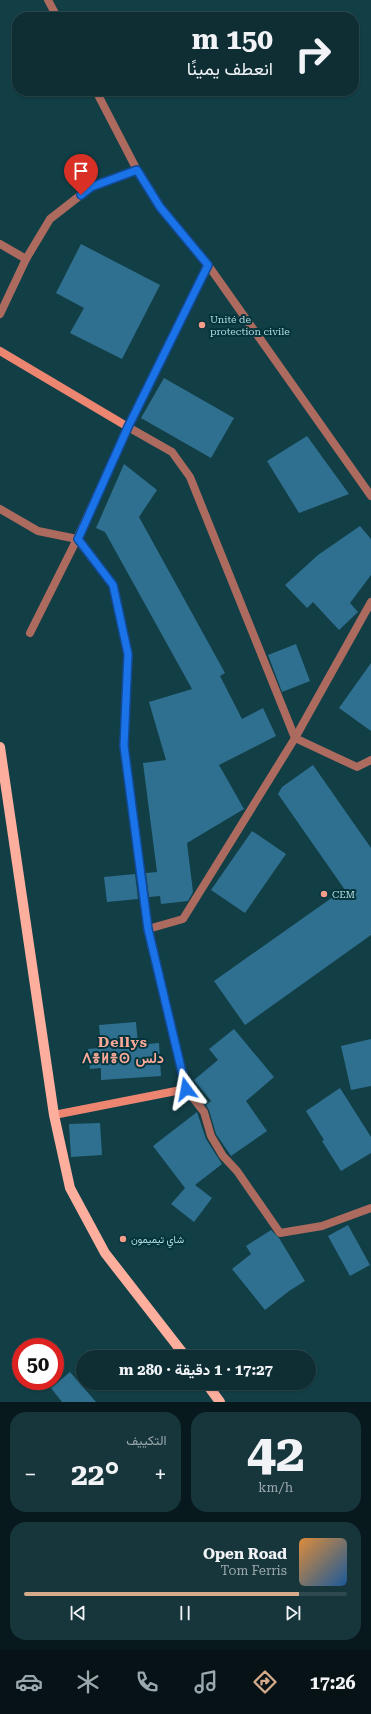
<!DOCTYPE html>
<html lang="ar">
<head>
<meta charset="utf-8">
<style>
	body { margin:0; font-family:"Roboto Serif",Vazirmatn,"Noto Sans Tifinagh",serif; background:#17363c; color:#f1f3f6; direction:rtl; height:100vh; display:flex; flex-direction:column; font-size:15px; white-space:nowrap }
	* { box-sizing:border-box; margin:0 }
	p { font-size:13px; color:#9ba8ac }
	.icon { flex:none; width:22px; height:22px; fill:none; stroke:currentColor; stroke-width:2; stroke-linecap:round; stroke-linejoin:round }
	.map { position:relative; height:1402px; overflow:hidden; direction:ltr }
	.side { display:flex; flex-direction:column; gap:10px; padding:10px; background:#08191d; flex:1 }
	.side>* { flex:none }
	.hud { position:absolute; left:12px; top:12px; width:347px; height:84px; border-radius:16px; box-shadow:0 1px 3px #0004,0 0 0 1px #2e4a4f; direction:rtl; background:#0e2e34; color:#f1f3f6; overflow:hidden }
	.speed { position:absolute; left:12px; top:1338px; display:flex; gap:8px; font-size:20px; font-weight:700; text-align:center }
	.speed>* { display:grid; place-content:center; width:52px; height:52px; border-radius:50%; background:#0e2e34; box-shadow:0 1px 3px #0004,0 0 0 1px #2e4a4f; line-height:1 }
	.speed .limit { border:6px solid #d22; background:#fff; color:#111 }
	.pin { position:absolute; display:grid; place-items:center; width:34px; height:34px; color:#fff; margin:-41px -17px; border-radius:50% 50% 50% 0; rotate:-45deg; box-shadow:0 0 4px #0007 }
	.pin .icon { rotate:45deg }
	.me { position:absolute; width:44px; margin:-22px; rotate:347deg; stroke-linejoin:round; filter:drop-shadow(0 0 3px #0008) }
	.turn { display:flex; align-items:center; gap:14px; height:84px; padding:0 20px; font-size:18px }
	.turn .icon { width:52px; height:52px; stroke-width:2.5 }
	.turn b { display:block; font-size:28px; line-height:34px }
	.big { font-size:30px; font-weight:700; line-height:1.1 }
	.side .card { flex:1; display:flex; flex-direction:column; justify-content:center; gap:6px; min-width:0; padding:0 14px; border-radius:16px; background:#17363c }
	.side .dial { align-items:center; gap:0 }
	.dial b { font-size:52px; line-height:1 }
	.song { display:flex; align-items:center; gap:12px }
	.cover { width:48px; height:48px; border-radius:6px; background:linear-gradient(135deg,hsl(30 70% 55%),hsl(210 70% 35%)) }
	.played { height:4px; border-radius:2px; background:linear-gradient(90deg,#d6ab8b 85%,#2e4a4f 85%) }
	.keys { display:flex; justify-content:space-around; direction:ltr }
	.heat { display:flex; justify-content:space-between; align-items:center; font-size:22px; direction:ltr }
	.side .tiles { flex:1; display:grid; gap:10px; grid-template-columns:1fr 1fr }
	.card:last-child { grid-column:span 2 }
	.trip { position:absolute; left:76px; top:1350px; width:240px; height:40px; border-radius:20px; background:#0e2e34; box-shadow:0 1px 3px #0004,0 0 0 1px #2e4a4f; font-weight:700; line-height:40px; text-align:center; direction:rtl }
	.dock { display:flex; height:64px; justify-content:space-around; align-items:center; background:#061215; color:#9ba8ac }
	.dock .icon { width:28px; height:28px }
	.dock .current { color:#d6ab8b }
	.dock b { font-size:18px; color:#f1f3f6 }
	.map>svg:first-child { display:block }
	.building { fill:#2f7090 }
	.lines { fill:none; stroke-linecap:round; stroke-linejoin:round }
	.street { stroke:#ac6b5e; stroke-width:8 }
	.secondary { stroke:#ed8671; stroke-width:8 }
	.primary { stroke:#feae9d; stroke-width:10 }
	.route-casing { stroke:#114b97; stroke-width:10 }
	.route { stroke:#1a73e8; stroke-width:7 }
	.poi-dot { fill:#f49d8b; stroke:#04343c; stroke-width:1.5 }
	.labels { text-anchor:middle; stroke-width:4; stroke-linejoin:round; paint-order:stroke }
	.poi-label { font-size:10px; fill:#b7dde5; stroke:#04343c; text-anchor:start }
	.district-label { font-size:14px; font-weight:bold; letter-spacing:1px; fill:#faa998; stroke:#04343c }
</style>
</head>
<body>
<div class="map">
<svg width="371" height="1402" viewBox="0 0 371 1402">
	<rect width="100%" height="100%" fill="#123e46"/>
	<g class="building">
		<polygon points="81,244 160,285 122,359 70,333 84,308 56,293"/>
		<polygon points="164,378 234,418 211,458 141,418"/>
		<polygon points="307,436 349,494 299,513 267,461"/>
		<polygon points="124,464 157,490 139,517 225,673 220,676 242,719 263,708 276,736 219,765 244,809 187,843 193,892 188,901 161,904 160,896 149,897 146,873 157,872 143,763 166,760 149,702 192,689 105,532 96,528"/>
		<polygon points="360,526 371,539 371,575 350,603 358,612 339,630 313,602 307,608 285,585 318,555"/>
		<polygon points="296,644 310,681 282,692 268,655"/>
		<polygon points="371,663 371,731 339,708"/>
		<polygon points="313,765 371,848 371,935 245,1025 214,981 340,892 352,900 278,794 282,787"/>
		<polygon points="252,831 286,854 245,913 211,890"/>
		<polygon points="135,874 138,899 107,902 104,877"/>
		<polygon points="136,1022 138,1045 159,1043 161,1076 101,1080 101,1068 90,1069 88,1049 101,1048 99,1025"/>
		<polygon points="234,1029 274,1077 246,1101 267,1131 231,1156 216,1134 209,1110 206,1105 211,1101 194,1080 218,1060 209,1049"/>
		<polygon points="371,1039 371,1086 351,1090 341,1046"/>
		<polygon points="340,1088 371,1137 371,1153 341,1171 322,1141 324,1140 306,1111"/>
		<polygon points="197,1112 206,1139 222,1164 195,1185 212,1198 194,1222 171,1204 185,1188 153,1146"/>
		<polygon points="100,1123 102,1155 71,1157 69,1124"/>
		<polygon points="348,1225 370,1265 350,1276 328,1236"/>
		<polygon points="271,1230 279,1238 305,1281 289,1291 265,1310 232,1269 251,1254 246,1246"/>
		<polygon points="70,1372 96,1402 62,1402 51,1388"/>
	</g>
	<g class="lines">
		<g class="street">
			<polyline points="48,0 57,17"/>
			<polyline points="96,91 137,170 160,207 208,265 371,496"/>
			<polyline points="0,244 26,259"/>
			<polyline points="0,314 26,259 50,219 91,187 137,170"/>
			<polyline points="0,509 38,531 77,539 30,633"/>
			<polyline points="371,602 295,738 357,767 371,760"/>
			<polyline points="148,929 183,919 295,738 190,477 172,452 128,427 208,265"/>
			<polyline points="186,1089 204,1112 211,1136 223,1156 237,1171 280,1233 322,1226 371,1208"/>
		</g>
		<polyline class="secondary" points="0,351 128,427 77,539 113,585 128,654 124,746 148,929 186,1089 54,1115"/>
		<g class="primary">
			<polyline points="0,747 54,1115 70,1188 105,1253 186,1357"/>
			<polyline points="206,1383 220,1402"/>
		</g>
	</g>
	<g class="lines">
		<g class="route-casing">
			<polyline id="route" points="81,195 91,187 137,170 160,207 208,265 128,427 78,539 113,585 128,654 124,746 148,929 186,1089"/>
		</g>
		<use href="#route" class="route"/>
	</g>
	<g class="poi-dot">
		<circle cx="202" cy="325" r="4"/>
		<circle cx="324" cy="894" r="4"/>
		<circle cx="123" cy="1239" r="4"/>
	</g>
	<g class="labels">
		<g class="poi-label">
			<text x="210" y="323">Unité de<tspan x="210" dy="12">protection civile</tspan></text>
			<text x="332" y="898">CEM</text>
			<text x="131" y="1243">شاي تيميمون</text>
		</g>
		<g class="district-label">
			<text x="123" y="1047">Dellys<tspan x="123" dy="16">ⴷⴻⵍⴻⵙ دلس</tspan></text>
		</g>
	</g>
</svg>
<div class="speed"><div class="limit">50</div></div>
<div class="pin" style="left:81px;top:195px;background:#d93025"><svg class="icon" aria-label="arrive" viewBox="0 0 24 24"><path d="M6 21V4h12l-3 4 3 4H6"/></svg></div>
<svg class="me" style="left:186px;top:1089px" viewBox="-20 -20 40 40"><path d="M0-17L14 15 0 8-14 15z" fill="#1a73e8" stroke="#fff" stroke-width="4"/></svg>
<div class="trip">17:27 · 1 دقيقة · 280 m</div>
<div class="hud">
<div class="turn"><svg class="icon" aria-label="right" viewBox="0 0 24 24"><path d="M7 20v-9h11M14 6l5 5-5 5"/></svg><div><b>150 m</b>انعطف يمينًا</div></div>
</div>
</div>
<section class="side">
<div class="tiles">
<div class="card dial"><b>42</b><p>km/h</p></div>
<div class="card"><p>التكييف</p>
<div class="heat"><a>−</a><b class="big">22°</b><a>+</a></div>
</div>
<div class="card">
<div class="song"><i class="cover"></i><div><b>Open Road</b><p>Tom Ferris</p></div></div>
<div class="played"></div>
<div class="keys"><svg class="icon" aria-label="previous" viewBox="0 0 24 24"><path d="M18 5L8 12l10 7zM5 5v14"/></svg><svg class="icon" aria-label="pause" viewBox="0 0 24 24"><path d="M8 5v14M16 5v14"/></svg><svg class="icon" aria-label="next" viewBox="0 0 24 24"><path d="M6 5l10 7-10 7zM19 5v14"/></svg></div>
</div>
</div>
</section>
<nav class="dock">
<b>17:26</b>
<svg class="icon current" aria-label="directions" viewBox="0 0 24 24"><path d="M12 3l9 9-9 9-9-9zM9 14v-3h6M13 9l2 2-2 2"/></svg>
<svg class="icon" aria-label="music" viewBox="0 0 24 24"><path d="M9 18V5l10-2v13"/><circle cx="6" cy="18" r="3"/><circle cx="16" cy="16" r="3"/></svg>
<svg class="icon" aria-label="phone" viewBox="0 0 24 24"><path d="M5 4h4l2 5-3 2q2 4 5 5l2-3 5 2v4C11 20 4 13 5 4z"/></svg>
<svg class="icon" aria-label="climate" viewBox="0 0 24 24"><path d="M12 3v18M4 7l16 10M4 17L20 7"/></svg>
<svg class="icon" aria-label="car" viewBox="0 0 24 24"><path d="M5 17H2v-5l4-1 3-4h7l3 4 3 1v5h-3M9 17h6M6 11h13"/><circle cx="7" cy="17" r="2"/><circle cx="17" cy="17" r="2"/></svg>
</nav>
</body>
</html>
